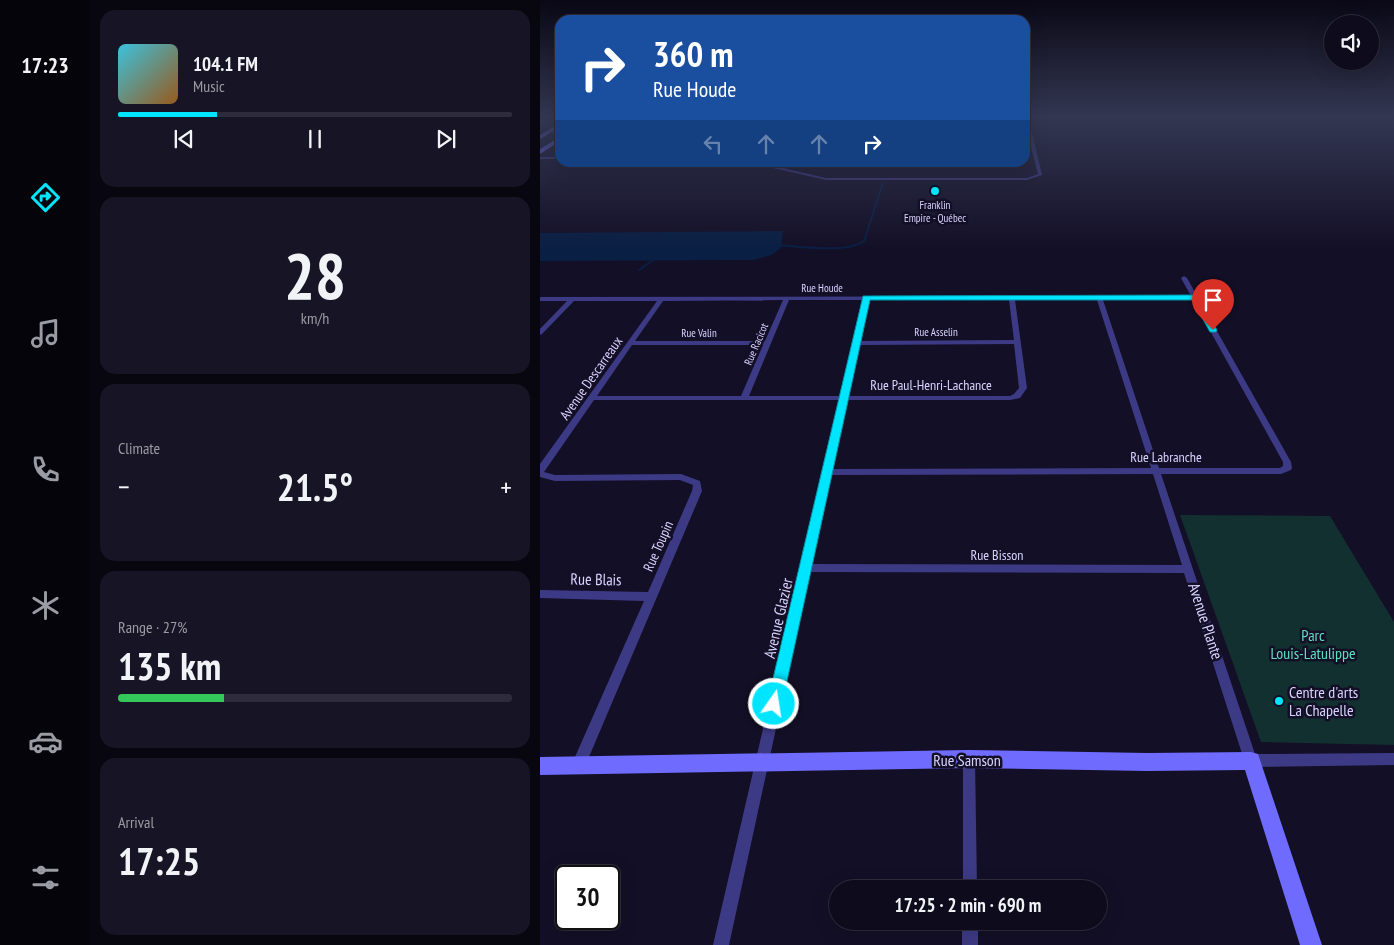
<!DOCTYPE html>
<html lang="en">
<head>
<meta charset="utf-8">
<style>
	body { margin:0; font-family:"PT Sans Narrow",sans-serif; background:#171425; color:#f1f3f6; height:100vh; display:flex; flex-direction:column; font-size:19px; white-space:nowrap }
	* { box-sizing:border-box; margin:0 }
	p { font-size:16px; color:#9b9ba3 }
	.icon { flex:none; width:28px; height:28px; fill:none; stroke:currentColor; stroke-width:2; stroke-linecap:round; stroke-linejoin:round }
	.map { position:relative; flex:1; overflow:hidden }
	.details { display:flex; flex-direction:column; gap:10px; padding:10px; background:#08060f; width:450px }
	.details>* { flex:none }
	.guide { position:absolute; left:15px; top:15px; width:475px; height:152px; border-radius:15px; box-shadow:0 5px 20px #0002,0 0 0 1px #2e2b3b; background:#1a4fa0; color:#fff; overflow:hidden }
	.buttons { position:absolute; left:784px; top:15px; display:grid; gap:10px }
	.buttons a { display:grid; place-items:center; width:55px; height:55px; border-radius:50%; background:#0e0b1c; box-shadow:0 5px 20px #0002,0 0 0 1px #2e2b3b; font-size:25px }
	.speed { position:absolute; left:15px; top:865px; display:flex; gap:10px; font-size:25px; font-weight:700; text-align:center }
	.speed>* { display:grid; place-content:center; width:65px; height:65px; border-radius:50%; background:#0e0b1c; box-shadow:0 5px 20px #0002,0 0 0 1px #2e2b3b; line-height:1 }
	.speed .limit { border:2px solid #111; border-radius:8px; background:#fff; color:#111 }
	.pin { position:absolute; display:grid; place-items:center; width:42px; height:42px; color:#fff; margin:-51px -21px; border-radius:50% 50% 50% 0; rotate:-45deg; box-shadow:0 0 5px #0007 }
	.pin .icon { rotate:45deg }
	.me { position:absolute; width:55px; margin:-28px; rotate:13deg; stroke-linejoin:round; filter:drop-shadow(0 0 4px #0008) }
	.turn { display:flex; align-items:center; gap:18px; height:105px; padding:0 15px; font-size:22px }
	.turn .icon { width:65px; height:65px; stroke-width:2.5 }
	.turn b { display:block; font-size:35px; line-height:42px }
	.lanes { display:flex; align-items:center; height:48px; padding:0 15px; background:#0003; justify-content:center; gap:25px; direction:ltr }
	.lanes .off { opacity:.35 }
	.big { font-size:38px; font-weight:800; line-height:1.1 }
	.details .widget { flex:1; display:flex; flex-direction:column; justify-content:center; gap:8px; min-width:0; padding:0 18px; border-radius:15px; background:#171425 }
	.details .dial { align-items:center; gap:0 }
	.dial b { font-size:65px; line-height:1 }
	.song { display:flex; align-items:center; gap:15px }
	.cover { width:60px; height:60px; border-radius:8px; background:linear-gradient(135deg,hsl(190 70% 55%),hsl(30 70% 35%)) }
	.played { height:5px; border-radius:2px; background:linear-gradient(90deg,#00e5ff 25%,#2e2b3b 25%) }
	.keys { display:flex; justify-content:space-around; direction:ltr }
	.heat { display:flex; justify-content:space-between; align-items:center; font-size:28px; direction:ltr }
	.charge { height:8px; border-radius:4px; background:linear-gradient(90deg,#34c759 27%,#2e2b3b 0) }
	.trip { position:absolute; left:289px; top:880px; width:278px; height:50px; border-radius:25px; background:#0e0b1c; box-shadow:0 5px 20px #0002,0 0 0 1px #2e2b3b; font-weight:800; line-height:50px; text-align:center }
	main { display:flex; flex:1; min-height:0 }
	.tabs { display:flex; flex-direction:column; width:90px; justify-content:space-around; align-items:center; background:#06040b; color:#9b9ba3 }
	.tabs .icon { width:35px; height:35px }
	.tabs .active { color:#00e5ff }
	.tabs b { font-size:22px; color:#f1f3f6 }
	.map>svg:first-child { display:block }
	.green { fill:#12302f }
	.water { fill:#0a1f44 }
	.lines { fill:none; stroke-linecap:round; stroke-linejoin:round }
	.stream-far1 { stroke:#0a1f44; stroke-width:1 }
	.stream { stroke:#0a1f44; stroke-width:2 }
	.street { fill:#3d3a85; fill-rule:evenodd }
	.secondary { fill:#6f6bff; fill-rule:evenodd }
	.route { fill:#00e5ff; stroke:#0095a6 }
	.poi-dot { fill:#00e5ff; stroke:#130f26; stroke-width:2 }
	.labels { text-anchor:middle; stroke-width:5; stroke-linejoin:round; paint-order:stroke }
	.far-poi-label { font-size:11px; fill:#d9d4ff; stroke:#130f26 }
	.far-street-label { font-size:11px; fill:#d9d4ff; stroke:#130f26 }
	.street-label { font-size:14px; fill:#d9d4ff; stroke:#130f26 }
	.near-street-label { font-size:16px; fill:#d9d4ff; stroke:#130f26 }
	.near-park-label { font-size:16px; fill:#5fe0c0; stroke:#130f26 }
	.near-poi-label { font-size:16px; fill:#d9d4ff; stroke:#130f26; text-anchor:start }
</style>
</head>
<body>
<main>
<nav class="tabs">
<b>17:23</b>
<svg class="icon active" aria-label="directions" viewBox="0 0 24 24"><path d="M12 3l9 9-9 9-9-9zM9 14v-3h6M13 9l2 2-2 2"/></svg>
<svg class="icon" aria-label="music" viewBox="0 0 24 24"><path d="M9 18V5l10-2v13"/><circle cx="6" cy="18" r="3"/><circle cx="16" cy="16" r="3"/></svg>
<svg class="icon" aria-label="phone" viewBox="0 0 24 24"><path d="M5 4h4l2 5-3 2q2 4 5 5l2-3 5 2v4C11 20 4 13 5 4z"/></svg>
<svg class="icon" aria-label="climate" viewBox="0 0 24 24"><path d="M12 3v18M4 7l16 10M4 17L20 7"/></svg>
<svg class="icon" aria-label="car" viewBox="0 0 24 24"><path d="M5 17H2v-5l4-1 3-4h7l3 4 3 1v5h-3M9 17h6M6 11h13"/><circle cx="7" cy="17" r="2"/><circle cx="17" cy="17" r="2"/></svg>
<svg class="icon" aria-label="filters" viewBox="0 0 24 24"><path d="M4 7h16M4 17h16"/><circle cx="9" cy="7" r="2"/><circle cx="15" cy="17" r="2"/></svg>
</nav>
<section class="details">
<div class="widget">
<div class="song"><i class="cover"></i><div><b>104.1 FM</b><p>Music</p></div></div>
<div class="played"></div>
<div class="keys"><svg class="icon" aria-label="previous" viewBox="0 0 24 24"><path d="M18 5L8 12l10 7zM5 5v14"/></svg><svg class="icon" aria-label="pause" viewBox="0 0 24 24"><path d="M8 5v14M16 5v14"/></svg><svg class="icon" aria-label="next" viewBox="0 0 24 24"><path d="M6 5l10 7-10 7zM19 5v14"/></svg></div>
</div>
<div class="widget dial"><b>28</b><p>km/h</p></div>
<div class="widget"><p>Climate</p>
<div class="heat"><a>−</a><b class="big">21.5°</b><a>+</a></div>
</div>
<div class="widget"><p>Range · 27%</p><b class="big">135 km</b><div class="charge"></div></div>
<div class="widget"><p>Arrival</p><b class="big">17:25</b></div>
</section>
<div class="map">
<svg width="854" height="945" viewBox="0 0 854 945">
	<rect width="100%" height="100%" fill="#130f26"/>
	<polygon class="green" points="640,515 790,516 854,622 854,745 721,742"/>
	<polygon class="water" points="243,231 241,248 231,255 214,260 0,261 0,233"/>
	<g class="lines">
		<polyline class="stream-far1" points="342,184 343,182"/>
		<g class="stream">
			<path d="M237,245C258,246 307,254 324,241L343,183"/>
			<polyline points="99,270 113,260"/>
		</g>
		<g class="street">
			<polygon points="485,118 487,119 493,136 502,175 487,180 286,180 206,162 216,162 286,178 487,178 498,174 485,124"/>
			<rect x="0" y="157" width="20" height="2"/>
			<path d="M644,276L647,278L751,462L752,468L751,470L741,474H621L715,754L854,753V765L711,767L706,766L644,573L270,572L189,945H173L299,400H54L4,472L15,475L141,474L160,481L162,491L43,771L38,773L33,771L31,766L104,601L0,598V590L108,592L152,491L153,485L140,480L15,481L0,477V464L117,301H34L2,334L0,335V329L27,301H0V297L651,296L641,278ZM243,300L225,341H95L123,301ZM249,300H322L300,396H209ZM329,300H469L474,340L320,341ZM475,300H557L611,468L292,469L307,400H470L480,398L487,388ZM563,300H653L743,462V466L740,468H619ZM474,344L479,388L474,394L470,396H308L319,345ZM92,345H223L201,396H57ZM613,474L642,565L271,564L291,475Z"/>
			<polygon points="429,753 434,754 435,759 437,889 423,889 423,759 424,754"/>
			<rect x="422" y="921" width="16" height="24"/>
		</g>
		<g class="secondary">
			<polygon points="20,123 20,127 0,139 0,135"/>
			<polygon points="20,137 20,141 0,154 0,149"/>
			<polygon points="429,750 607,753 711,752 718,754 782,945 760,945 705,770 607,771 429,768 0,775 0,757"/>
		</g>
	</g>
	<linearGradient id="sky" x2="0" y2="1"><stop stop-color="#0a0815"/><stop offset="0.47" stop-color="#333752"/><stop offset="1" stop-color="#333752" stop-opacity="0"/></linearGradient>
	<rect width="854" height="249" fill="url(#sky)"/>
	<polygon class="route" points="655,295 659,298 677,330 676,332 670,332 652,300 330,300 242,704 240,710 234,712 229,710 227,704 323,296"/>
	<g class="poi-dot">
		<circle cx="395" cy="191" r="5"/>
		<circle cx="739" cy="701" r="5"/>
	</g>
	<g class="labels">
		<g class="far-poi-label">
			<text x="395" y="209">Franklin<tspan x="395" dy="13">Empire - Québec</tspan></text>
		</g>
		<g class="far-street-label">
			<text x="282" y="292">Rue Houde</text>
			<text x="396" y="336">Rue Asselin</text>
			<text x="159" y="337">Rue Valin</text>
			<text transform="translate(216 344) rotate(-67)" y="4">Rue Racicot</text>
		</g>
		<g class="street-label">
			<text transform="translate(51 378) rotate(-55)" y="5">Avenue Descarreaux</text>
			<text x="391" y="390">Rue Paul-Henri-Lachance</text>
			<text x="626" y="462">Rue Labranche</text>
			<text transform="translate(118 546) rotate(-66)" y="5">Rue Toupin</text>
			<text x="457" y="560">Rue Bisson</text>
		</g>
		<g class="near-street-label">
			<text transform="translate(56 579) rotate(1)" y="6">Rue Blais</text>
			<text transform="translate(238 618) rotate(-77)" y="6">Avenue Glazier</text>
			<text transform="translate(666 621) rotate(72)" y="6">Avenue Plante</text>
			<text x="427" y="766">Rue Samson</text>
		</g>
		<g class="near-park-label">
			<text x="773" y="641">Parc<tspan x="773" dy="18">Louis-Latulippe</tspan></text>
		</g>
		<g class="near-poi-label">
			<text x="749" y="698">Centre d'arts<tspan x="749" dy="18">La Chapelle</tspan></text>
		</g>
	</g>
</svg>
<div class="buttons">
<a><svg class="icon" aria-label="sound" viewBox="0 0 24 24"><path d="M4 9h4l5-4v14l-5-4H4zM17 9q2 3 0 6"/></svg></a>
</div>
<div class="speed"><div class="limit">30</div></div>
<div class="pin" style="left:673px;top:330px;background:#d93025"><svg class="icon" aria-label="arrive" viewBox="0 0 24 24"><path d="M6 21V4h12l-3 4 3 4H6"/></svg></div>
<svg class="me" style="left:234px;top:704px" viewBox="-20 -20 40 40"><circle r="17" fill="#00e5ff" stroke="#fff" stroke-width="3"/><path d="M0-11L8 9 0 5-8 9z" fill="#fff"/></svg>
<div class="trip">17:25 · 2 min · 690 m</div>
<div class="guide">
<div class="turn"><svg class="icon" aria-label="right" viewBox="0 0 24 24"><path d="M7 20v-9h11M14 6l5 5-5 5"/></svg><div><b>360 m</b>Rue Houde</div></div>
<div class="lanes"><svg class="icon off" aria-label="left" viewBox="0 0 24 24"><path d="M17 20v-9H6M10 6l-5 5 5 5"/></svg><svg class="icon off" aria-label="ahead" viewBox="0 0 24 24"><path d="M12 20V5M6 11l6-6 6 6"/></svg><svg class="icon off" aria-label="ahead" viewBox="0 0 24 24"><path d="M12 20V5M6 11l6-6 6 6"/></svg><svg class="icon" aria-label="right" viewBox="0 0 24 24"><path d="M7 20v-9h11M14 6l5 5-5 5"/></svg></div>
</div>
</div>
</main>
</body>
</html>
